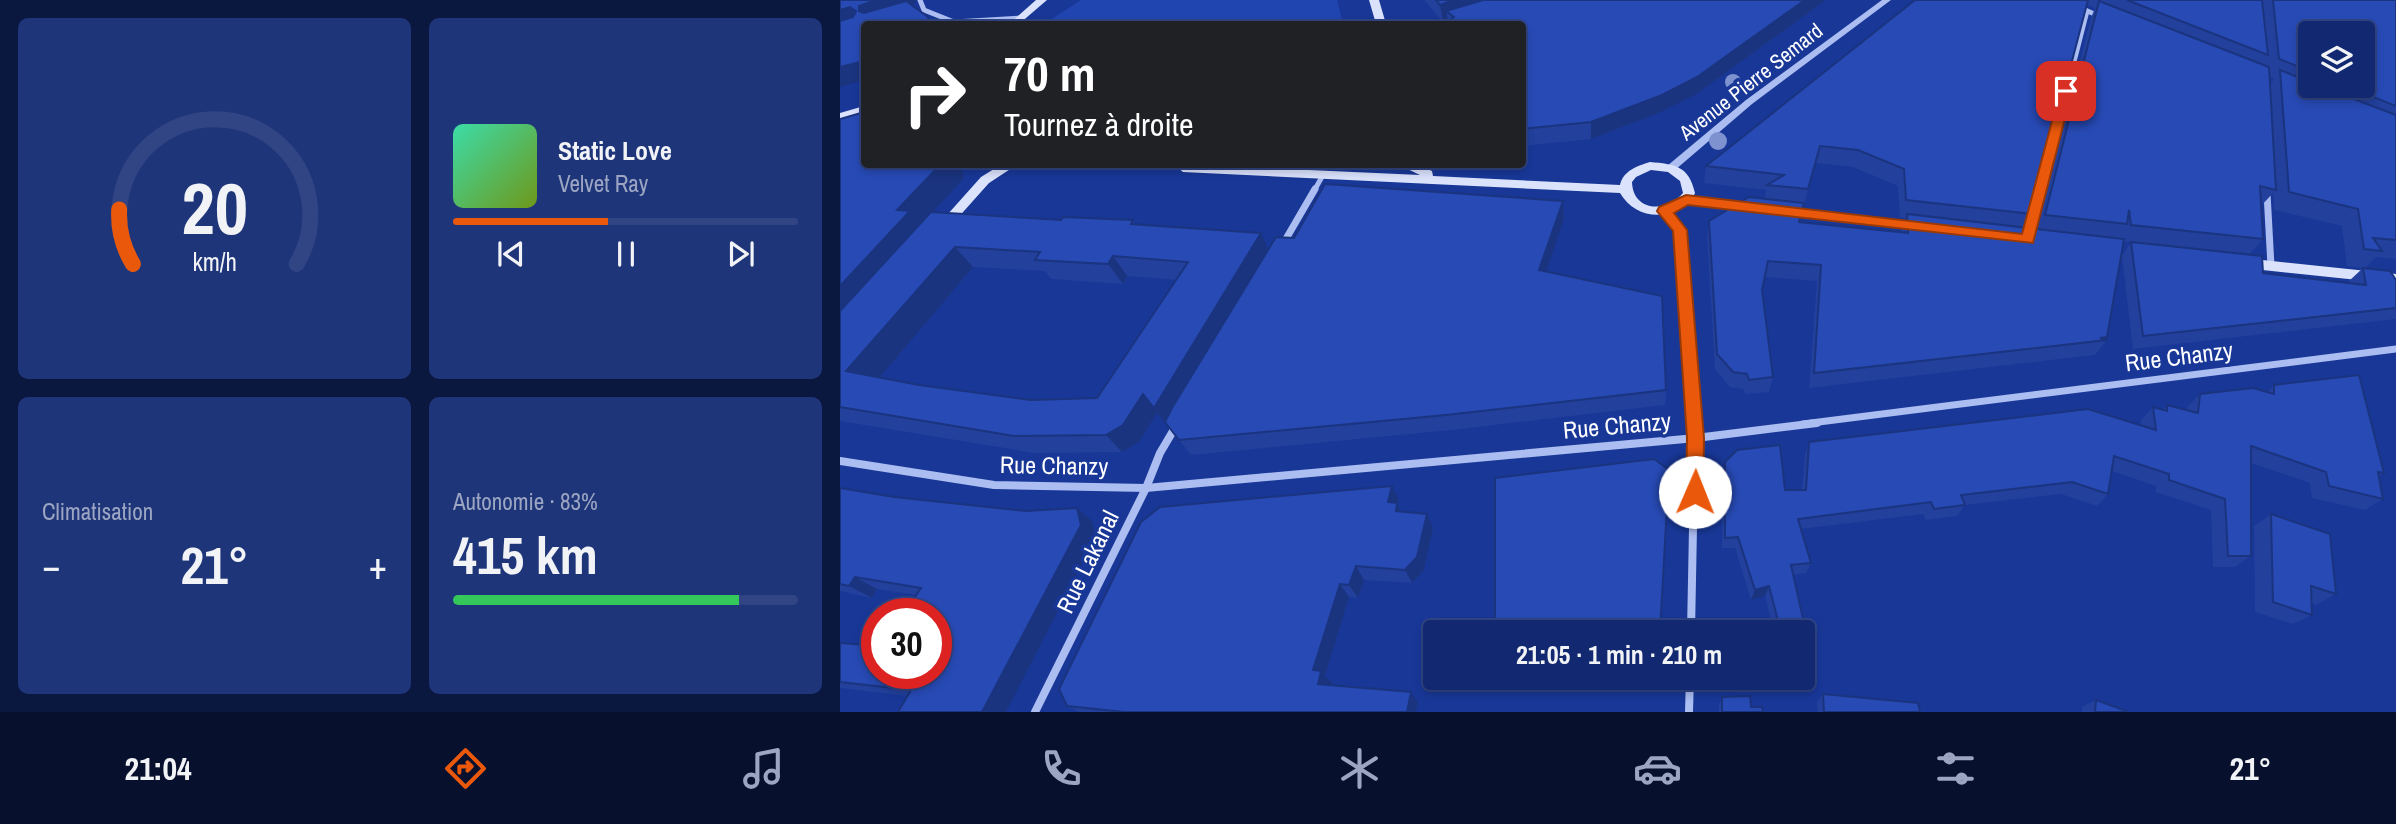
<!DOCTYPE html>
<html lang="fr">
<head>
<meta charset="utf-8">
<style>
	body { margin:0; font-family:"Archivo Narrow",sans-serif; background:#1f3579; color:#f1f3f6; height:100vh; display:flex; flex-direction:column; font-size:26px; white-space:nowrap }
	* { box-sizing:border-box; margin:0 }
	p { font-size:23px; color:#9ca6c3 }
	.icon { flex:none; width:38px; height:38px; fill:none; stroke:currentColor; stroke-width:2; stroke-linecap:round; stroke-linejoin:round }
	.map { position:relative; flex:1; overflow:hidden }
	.sheet { display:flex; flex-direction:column; gap:18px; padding:18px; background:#0a173e; width:840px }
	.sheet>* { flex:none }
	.guide { position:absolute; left:21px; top:21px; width:665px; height:147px; border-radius:7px; box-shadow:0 4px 10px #0003,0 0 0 2px #314584; background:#202124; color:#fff; overflow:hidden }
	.tools { position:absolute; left:1458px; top:21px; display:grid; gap:14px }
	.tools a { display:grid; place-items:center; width:77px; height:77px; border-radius:7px; background:#122971; box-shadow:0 4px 10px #0003,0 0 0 2px #314584; font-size:35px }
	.speed { position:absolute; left:21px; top:598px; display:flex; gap:14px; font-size:35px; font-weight:700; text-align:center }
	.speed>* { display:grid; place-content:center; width:91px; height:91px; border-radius:50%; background:#122971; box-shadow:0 4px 10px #0003,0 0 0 2px #314584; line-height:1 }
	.speed .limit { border:10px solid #d22; background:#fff; color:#111 }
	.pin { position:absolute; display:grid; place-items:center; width:60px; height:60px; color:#fff; margin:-30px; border-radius:14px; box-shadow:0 4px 10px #0006 }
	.me { position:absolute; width:77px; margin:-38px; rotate:1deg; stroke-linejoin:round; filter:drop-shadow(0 0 5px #0008) }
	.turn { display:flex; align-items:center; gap:24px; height:147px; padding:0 28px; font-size:32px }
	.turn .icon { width:91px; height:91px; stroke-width:2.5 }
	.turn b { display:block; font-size:49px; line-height:60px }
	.big { font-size:52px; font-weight:700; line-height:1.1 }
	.sheet .card { flex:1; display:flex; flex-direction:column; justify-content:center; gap:10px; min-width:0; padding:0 24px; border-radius:10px; background:#1f3579 }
	.sheet .dial { align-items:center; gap:0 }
	.dial svg { height:182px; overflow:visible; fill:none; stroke:#314584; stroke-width:7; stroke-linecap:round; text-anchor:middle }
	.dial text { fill:#f1f3f6; stroke:none }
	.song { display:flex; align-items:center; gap:21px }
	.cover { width:84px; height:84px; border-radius:10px; background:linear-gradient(135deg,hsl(160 70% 55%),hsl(80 70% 35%)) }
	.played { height:7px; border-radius:4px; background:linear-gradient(90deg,#ea580c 45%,#314584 45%) }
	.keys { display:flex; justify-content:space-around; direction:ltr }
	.heat { display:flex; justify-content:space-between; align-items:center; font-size:38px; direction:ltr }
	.charge { height:10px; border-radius:5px; background:linear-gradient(90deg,#34c759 83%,#314584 0) }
	.sheet .tiles { flex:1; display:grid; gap:18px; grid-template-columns:repeat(2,1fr) }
	.trip { position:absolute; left:583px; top:620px; width:392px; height:70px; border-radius:7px; background:#122971; box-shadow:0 4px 10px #0003,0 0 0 2px #314584; font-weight:700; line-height:70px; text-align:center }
	.dock { display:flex; height:112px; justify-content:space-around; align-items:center; background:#07102d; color:#9ca6c3 }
	.dock .icon { width:49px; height:49px }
	.dock .current { color:#ea580c }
	.dock b { font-size:32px; color:#f1f3f6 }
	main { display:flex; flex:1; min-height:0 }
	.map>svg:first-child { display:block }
	.green { fill:#2145b0 }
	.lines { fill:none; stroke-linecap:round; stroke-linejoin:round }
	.minor-far2 { stroke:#abbdf1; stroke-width:5 }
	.minor-far1 { stroke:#abbdf1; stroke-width:7 }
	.minor { stroke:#abbdf1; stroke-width:8 }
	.tertiary { fill:#abbdf1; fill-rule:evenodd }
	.secondary { fill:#dae2fc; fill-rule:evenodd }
	.tree { fill:#7e92cf }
	.wall { fill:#22409c; fill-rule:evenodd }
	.shaded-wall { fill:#1b347f }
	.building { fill:#274ab5; stroke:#1b347f; stroke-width:2; fill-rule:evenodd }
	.route { fill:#ea580c; stroke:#983908; stroke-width:2 }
	.labels { text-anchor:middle; stroke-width:7; stroke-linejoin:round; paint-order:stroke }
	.far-street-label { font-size:21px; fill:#fff; stroke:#183797 }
	.street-label { font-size:24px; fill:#fff; stroke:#183797 }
</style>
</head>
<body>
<main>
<section class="sheet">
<div class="tiles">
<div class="card dial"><svg viewBox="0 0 100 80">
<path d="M14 69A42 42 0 1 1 86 69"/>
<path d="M14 69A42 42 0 0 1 8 45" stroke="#ea580c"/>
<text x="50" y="56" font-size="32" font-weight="700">20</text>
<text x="50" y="72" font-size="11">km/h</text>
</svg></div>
<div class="card">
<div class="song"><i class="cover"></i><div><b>Static Love</b><p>Velvet Ray</p></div></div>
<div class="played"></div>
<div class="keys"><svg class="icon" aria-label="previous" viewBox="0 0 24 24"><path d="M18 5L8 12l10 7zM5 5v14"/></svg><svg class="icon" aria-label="pause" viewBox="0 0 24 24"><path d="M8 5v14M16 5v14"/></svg><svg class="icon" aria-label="next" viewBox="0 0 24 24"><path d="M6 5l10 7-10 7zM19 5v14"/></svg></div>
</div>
<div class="card"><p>Climatisation</p>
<div class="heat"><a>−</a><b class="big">21°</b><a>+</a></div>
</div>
<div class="card"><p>Autonomie · 83%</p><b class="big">415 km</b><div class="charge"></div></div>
</div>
</section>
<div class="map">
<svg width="1556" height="712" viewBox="0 0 1556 712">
	<rect width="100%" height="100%" fill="#183797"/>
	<polygon class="green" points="241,0 497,0 503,24 204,24"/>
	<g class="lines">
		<g class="minor-far2">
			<polyline points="80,0 84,10 114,22 181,18"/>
			<polyline points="1220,0 1262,17"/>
			<polyline points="474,191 483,175"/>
			<polyline points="1201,191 1247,11"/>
		</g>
		<g class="minor-far1">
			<polyline points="1427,193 1431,266"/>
			<polyline points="824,211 840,230 855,424"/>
			<polyline points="1189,236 1201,189"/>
			<polyline points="443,244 475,189"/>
			<polyline points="963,424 1556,349"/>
		</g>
		<g class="minor">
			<polyline points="0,461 154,485 306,488 856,438 977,423"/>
			<polyline points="851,632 855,423"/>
			<polyline points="195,712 306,488 320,453 336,426"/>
			<polyline points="849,712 850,677"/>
		</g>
		<polygon class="tertiary" points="1042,0 1051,0 912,104 835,170 827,170 827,166 906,100"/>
		<g class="secondary">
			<polygon points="196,0 207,0 179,24 169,24"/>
			<polygon points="529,0 539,0 546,24 536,24"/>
			<polygon points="24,106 24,113 0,121 0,113"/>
			<path d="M810,162C835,164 849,166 855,193L853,197L911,204L917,208L911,212C891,210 871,206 851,205C845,205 842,208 837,211C814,220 792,213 780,193L343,172L333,164L580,175L557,164H575L592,171L593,176L780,185C783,171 797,166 810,162ZM811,170L828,172L840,181L843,193C827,213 793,212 792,182L796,177Z"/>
			<polygon points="162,164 178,164 149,183 107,230 99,230 97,227 99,224 141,177"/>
			<polygon points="945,208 1081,223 1087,227 1081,231 945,216 939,212"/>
			<polygon points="1404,258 1556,274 1556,284 1404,268 1398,263"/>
		</g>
	</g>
	<g class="tree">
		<circle cx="893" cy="82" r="8"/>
		<circle cx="878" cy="141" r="9"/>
	</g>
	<g class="wall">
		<polygon points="584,0 986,0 855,95 821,112 751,139 682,146 682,24 608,23 608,21 603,22"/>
		<path d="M1075,0H1556V259L1536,257L1525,268L1556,280V319L1293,349L1282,256L1291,242H1284L1267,337L1266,340H1267L1255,355L969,388L977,281L925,277L922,291L933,377L929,392L905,394L904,389L890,387L875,369L867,237L869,221L925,199L926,190L864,183L866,166ZM1247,5L1255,8L1251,18L1196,229L1185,227L1192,214ZM1470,33L1522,86H1470ZM1430,77L1434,79L1430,85ZM975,163L1013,167L1058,186L1060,217L1066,218L1061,232L960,222ZM1433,193L1434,210L1502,226L1507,266L1523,268L1509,281V283L1423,273L1409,255L1423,239L1421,206Z"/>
		<path d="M0,119L124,178L93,212L221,220H293L296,225L428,249L454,238L723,201L724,219L706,271L826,390L825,405L611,430L351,455L317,413L299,442L282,452L194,453L0,421ZM133,267L205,271L211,279L283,284L287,276L336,280L257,398L191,400L79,385L40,377Z"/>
		<polygon points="1434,385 1544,473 1539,476 1543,499 1525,510 1472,498 1470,483 1411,463 1411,556 1395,567 1373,567 1371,510 1316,492 1316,486 1272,471 1268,494 1257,506 1221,494 1125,505 1117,516 1086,520 1083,514 961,529 971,563 966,573 953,575 962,632 934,632 925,596 911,600 895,548 882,548 883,474 885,462 945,490 962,490 965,454 969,442 1301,426 1301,420 1313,407 1323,410 1327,405 1347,410 1347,407 1360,394 1427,392"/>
		<polygon points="655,478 820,632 658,632 655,622"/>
		<polygon points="552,486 559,501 558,505 561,511 593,528 584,570 572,583 524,580 518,598 509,597 485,676 492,682 491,685 578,702 576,712 239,712 227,706"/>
		<polygon points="0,488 54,497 186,511 237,508 252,521 256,537 166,712 58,712 67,696 0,688 0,643 37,674 76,595 37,589 32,598 0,591"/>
		<polygon points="1431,514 1496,594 1476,605 1471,603 1472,615 1453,624 1415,612 1414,526"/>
		<polygon points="983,694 1080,712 978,712 977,702"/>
		<polygon points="882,697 911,707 923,712 879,712 879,704"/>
		<polygon points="1256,700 1289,712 1242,712 1242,707"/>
	</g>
	<g class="shaded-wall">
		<polygon points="36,0 76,0 75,3 31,22 19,11 19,6"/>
		<polygon points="614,0 667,0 606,11 608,21 603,22 600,5"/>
		<polygon points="965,0 986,0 855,95 821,112 751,139 751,122"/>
		<polygon points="10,7 23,23 0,30 0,10"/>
		<polygon points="24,61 24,80 0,87 0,67"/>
		<polygon points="101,164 121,164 124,178 82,224 0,330 0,286 57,210"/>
		<polygon points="723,201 724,219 701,287 699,270"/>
		<polygon points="421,233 430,253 328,426 317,413 299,442 282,452 266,435 303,394"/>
		<polygon points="115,247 133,267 30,389 6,371"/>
		<polygon points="273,256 287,276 283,284 268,264"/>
		<polygon points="552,486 559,501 558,505 564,518 548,502"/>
		<polygon points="237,508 252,521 256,537 166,712 142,712"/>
		<polygon points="587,514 593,528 584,570 572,583 565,570"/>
		<polygon points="516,566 524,580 518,598 509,585"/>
		<polygon points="15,577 37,589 32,598 9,586"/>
		<polygon points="500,584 509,597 485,676 492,682 488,694 478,684 473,670"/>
		<polygon points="929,586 925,596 911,600 915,590"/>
		<polygon points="571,692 578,702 576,712 567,712"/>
	</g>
	<g class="building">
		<polygon points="0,0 36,0 19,6 19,11 24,13 66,1 88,17 89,24 24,24 24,61 0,67 0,21 13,17 16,11 10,7 0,10"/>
		<polygon points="596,0 614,0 600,5"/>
		<polygon points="643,0 965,0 857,77 822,95 751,122 682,129 682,24 606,24 614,17 606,11"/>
		<polygon points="1075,0 1248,0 1192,214 1066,200 1064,169 1018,150 980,146 968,189 927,185 944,175 866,166"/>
		<polygon points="1287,0 1422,0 1428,55"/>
		<polygon points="1433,0 1556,0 1556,106 1506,86 1522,86 1522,33 1470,33 1470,71 1439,59"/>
		<polygon points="1259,1 1429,67 1436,190 1420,186 1423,239 1291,225 1289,210 1287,224 1205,215"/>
		<polygon points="1440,70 1470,82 1470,86 1480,86 1556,115 1556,240 1533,238 1542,251 1524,249 1518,209 1449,192"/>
		<polygon points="24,112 24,164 101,164 57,210 70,211 0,286 0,119"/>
		<polygon points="485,184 723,201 699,270 822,296 826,390 606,415 339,440 325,422 332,408 436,237 454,238"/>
		<polygon points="909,197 964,203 959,222 1068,233 1067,214 1284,239 1267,337 1260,338 1267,340 974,373 981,265 928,261 922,290 933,377 909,380 907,374 893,372 877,354 869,221"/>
		<path d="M91,212L221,220L223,217L293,220L291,224L421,233L314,408L303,394L283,425L266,435L174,436L0,407V311ZM115,247L200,252L195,260L268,264L273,256L348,262L257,398L191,400L79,385L6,371Z"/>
		<polygon points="1291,242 1422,256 1423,273 1526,285 1523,268 1550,271 1556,280 1556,308 1303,336"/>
		<polygon points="1519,375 1544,473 1538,472 1543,499 1489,486 1486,472 1411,446 1411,556 1388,556 1385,499 1329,480 1329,474 1274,456 1268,494 1232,482 1121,495 1125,505 1094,509 1091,502 958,519 971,563 951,565 966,632 962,633 962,632 941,632 929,586 915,590 898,537 885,538 885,462 897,450 940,445 945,490 966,490 969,442 1248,409 1316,430 1313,407 1327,411 1327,405 1358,413 1360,394 1413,388 1434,394 1434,385"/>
		<polygon points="814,459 829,470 820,632 684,632 686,620 655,622 655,478"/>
		<polygon points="552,486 548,502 557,503 556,511 587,514 577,557 565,570 516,566 509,585 500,584 473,670 481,671 478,684 571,692 567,712 284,712 227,706 219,689 301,522 320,507"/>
		<polygon points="0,488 54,497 186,511 237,508 241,525 142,712 58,712 71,690 0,682 0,643 37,646 37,674 96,674 96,614 63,614 81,588 15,577 9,586 0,584"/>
		<polygon points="1431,514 1490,534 1496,594 1471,586 1472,615 1433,602"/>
		<polygon points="983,694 1078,703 1080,712 984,712"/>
		<polygon points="910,696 911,707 922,707 923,712 882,712 882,697"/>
		<polygon points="1256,700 1289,712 1255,712"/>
	</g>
	<polygon class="route" points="1226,87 1232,91 1193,243 848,205 834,213 847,230 864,438 863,492 861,498 855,500 848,498 846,492 847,438 833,231 817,211 819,207 846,195 1182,234 1220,91"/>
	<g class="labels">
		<g class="far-street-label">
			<text transform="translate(911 82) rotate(-38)" y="7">Avenue Pierre Semard</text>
		</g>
		<g class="street-label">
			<text transform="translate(1339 357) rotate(-7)" y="8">Rue Chanzy</text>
			<text transform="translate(777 426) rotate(-5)" y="8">Rue Chanzy</text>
			<text transform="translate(214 466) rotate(1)" y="8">Rue Chanzy</text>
			<text transform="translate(248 562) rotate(-64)" y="8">Rue Lakanal</text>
		</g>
	</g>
</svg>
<div class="tools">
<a><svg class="icon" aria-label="layers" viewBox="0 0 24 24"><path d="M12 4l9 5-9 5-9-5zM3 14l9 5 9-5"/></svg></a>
</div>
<div class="speed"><div class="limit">30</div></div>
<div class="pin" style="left:1226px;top:91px;background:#d93025"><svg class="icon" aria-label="arrive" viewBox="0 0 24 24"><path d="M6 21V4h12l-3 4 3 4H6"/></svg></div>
<svg class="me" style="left:855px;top:492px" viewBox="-20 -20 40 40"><circle r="19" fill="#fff"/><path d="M0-13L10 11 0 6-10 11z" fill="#ea580c"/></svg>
<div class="trip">21:05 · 1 min · 210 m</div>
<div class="guide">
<div class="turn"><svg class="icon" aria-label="right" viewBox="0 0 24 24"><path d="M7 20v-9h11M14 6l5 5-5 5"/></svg><div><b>70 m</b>Tournez à droite</div></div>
</div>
</div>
</main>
<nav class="dock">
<b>21:04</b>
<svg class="icon current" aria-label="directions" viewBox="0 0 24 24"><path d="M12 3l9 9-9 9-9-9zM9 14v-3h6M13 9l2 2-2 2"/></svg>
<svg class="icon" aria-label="music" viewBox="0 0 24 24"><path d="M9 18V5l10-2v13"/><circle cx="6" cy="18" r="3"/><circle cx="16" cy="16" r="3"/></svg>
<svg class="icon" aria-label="phone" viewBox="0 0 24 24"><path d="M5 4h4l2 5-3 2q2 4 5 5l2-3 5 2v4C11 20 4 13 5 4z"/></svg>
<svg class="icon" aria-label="climate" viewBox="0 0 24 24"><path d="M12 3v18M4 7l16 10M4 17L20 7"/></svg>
<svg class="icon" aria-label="car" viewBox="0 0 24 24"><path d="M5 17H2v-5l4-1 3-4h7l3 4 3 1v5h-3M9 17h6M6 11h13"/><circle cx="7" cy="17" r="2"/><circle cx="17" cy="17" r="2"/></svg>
<svg class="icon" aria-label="filters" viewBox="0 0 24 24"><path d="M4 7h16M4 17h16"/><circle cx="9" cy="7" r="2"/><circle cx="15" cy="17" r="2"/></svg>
<b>21°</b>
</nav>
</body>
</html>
